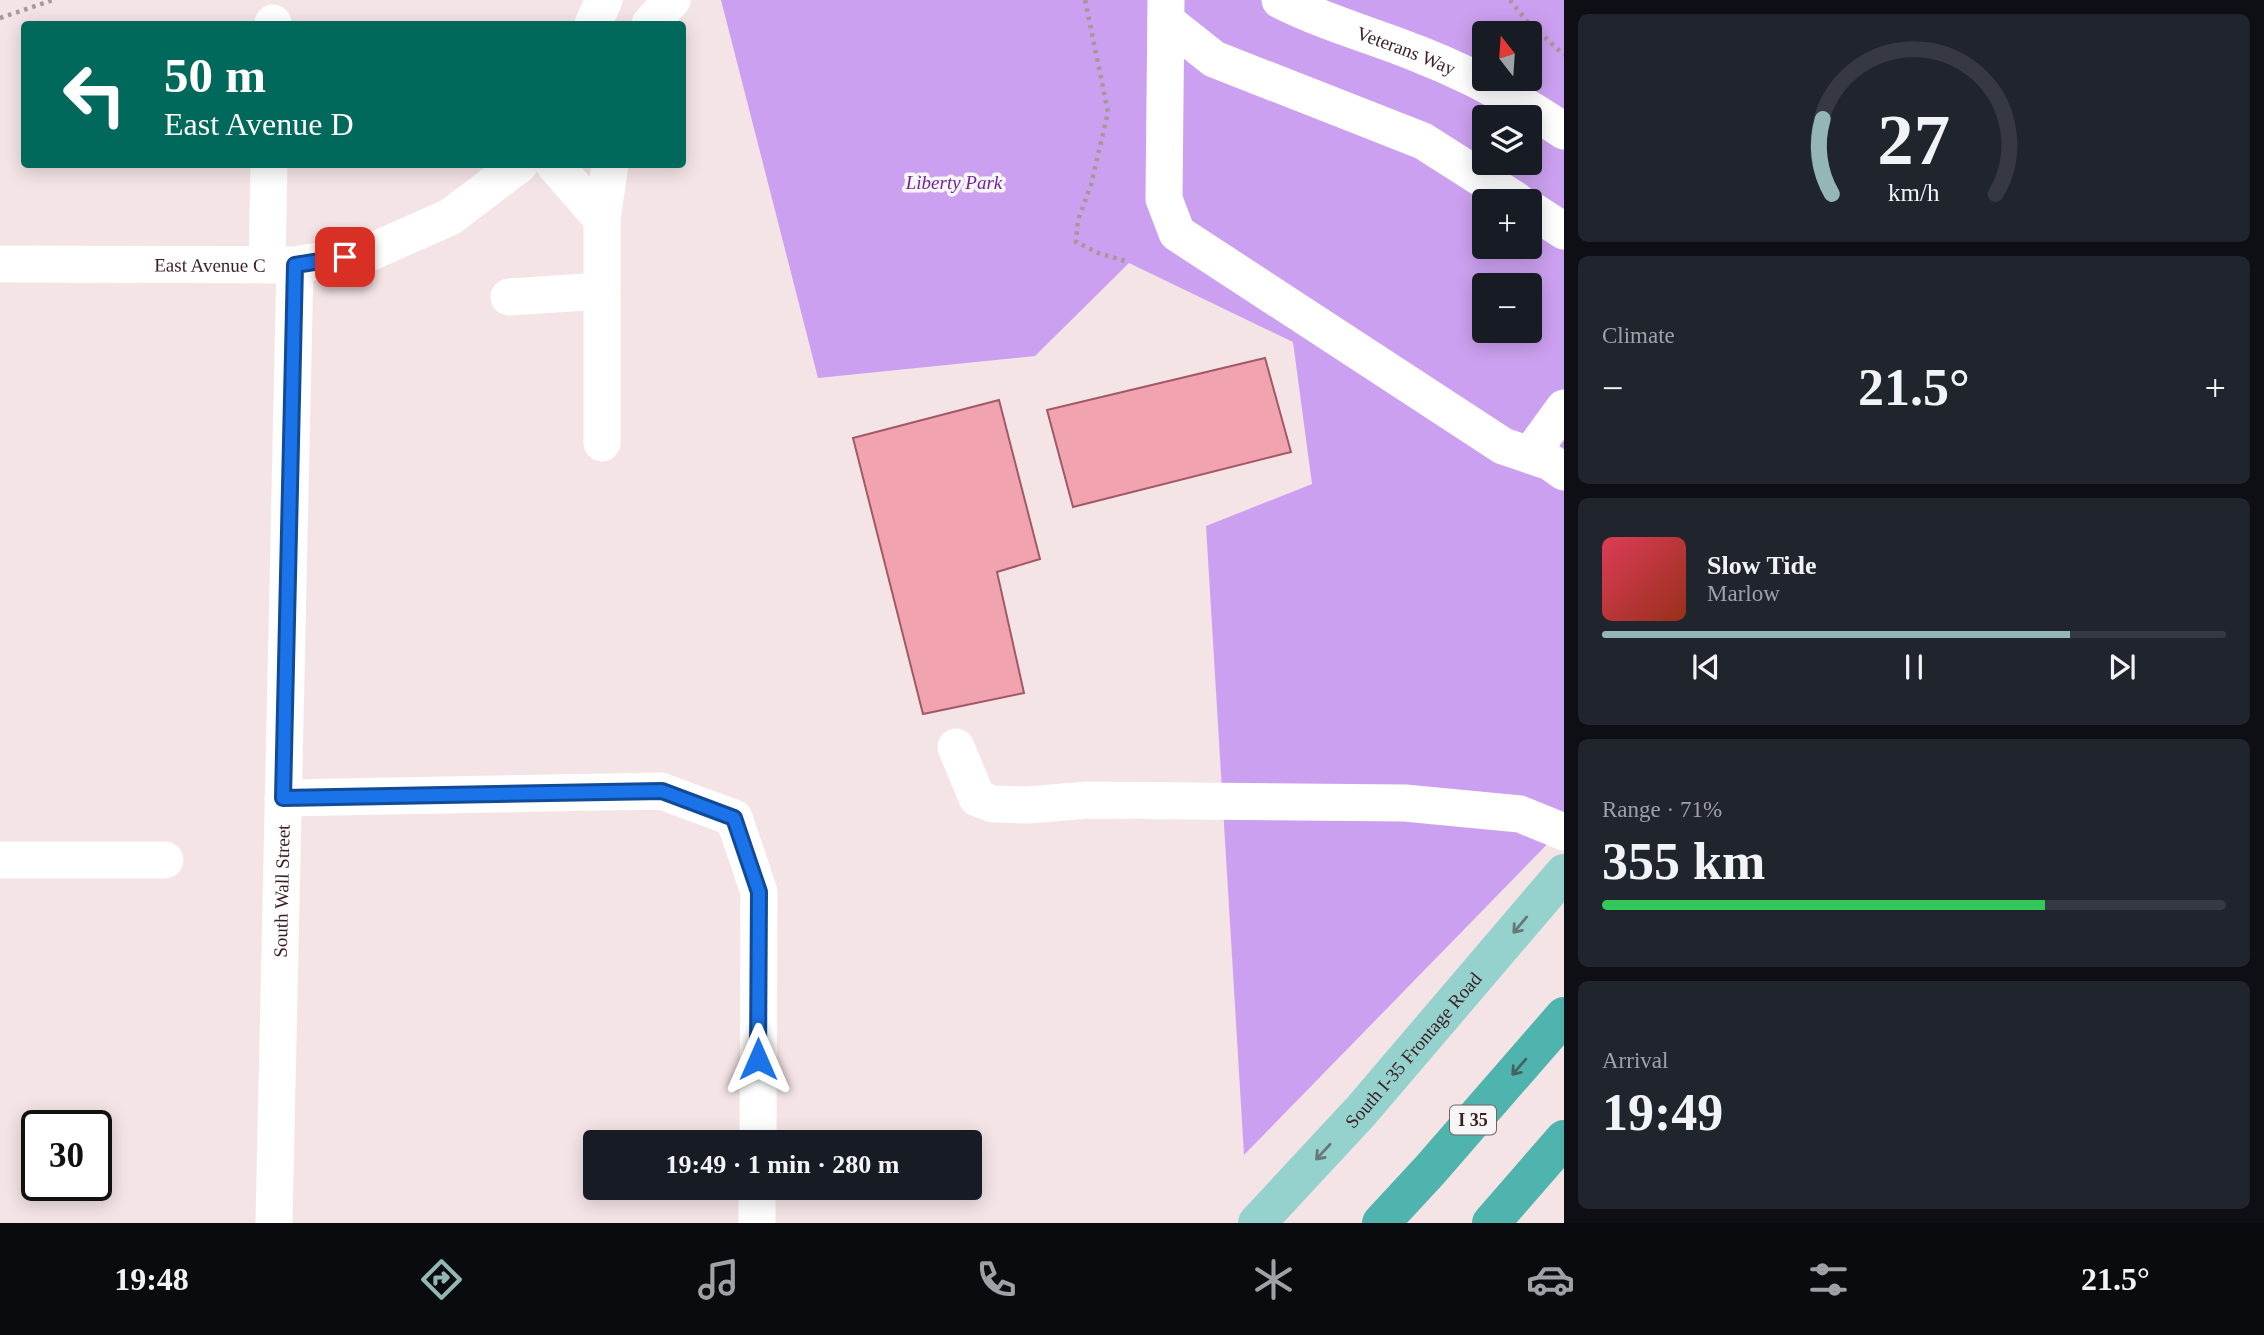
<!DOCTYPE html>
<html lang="en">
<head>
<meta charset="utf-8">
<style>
	body { margin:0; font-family:"Times New Roman",serif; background:#20242c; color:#f1f3f6; height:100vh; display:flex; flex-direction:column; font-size:26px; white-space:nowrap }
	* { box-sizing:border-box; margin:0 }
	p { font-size:23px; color:#9ea1a6 }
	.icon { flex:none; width:38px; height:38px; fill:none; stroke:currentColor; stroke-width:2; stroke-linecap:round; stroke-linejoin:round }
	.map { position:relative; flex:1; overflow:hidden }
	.panel { display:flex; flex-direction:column; gap:14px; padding:14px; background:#0d0f14; width:700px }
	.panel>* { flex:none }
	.guide { position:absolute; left:21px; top:21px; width:665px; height:147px; border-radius:7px; box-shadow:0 4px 18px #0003; background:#00695c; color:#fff; overflow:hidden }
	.needle { width:46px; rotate:343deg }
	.buttons { position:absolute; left:1472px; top:21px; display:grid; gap:14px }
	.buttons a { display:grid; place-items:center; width:70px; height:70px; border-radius:7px; background:#171b24; box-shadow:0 4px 18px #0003; font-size:35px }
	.speed { position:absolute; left:21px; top:1110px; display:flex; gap:14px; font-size:35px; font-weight:700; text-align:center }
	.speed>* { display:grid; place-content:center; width:91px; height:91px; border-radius:50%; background:#171b24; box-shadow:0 4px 18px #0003; line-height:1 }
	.speed .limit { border:4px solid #111; border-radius:10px; background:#fff; color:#111 }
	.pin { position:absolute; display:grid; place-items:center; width:60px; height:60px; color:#fff; margin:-30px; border-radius:14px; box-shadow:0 4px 10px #0006 }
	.me { position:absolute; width:77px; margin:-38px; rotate:0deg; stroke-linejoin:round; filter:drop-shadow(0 0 5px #0008) }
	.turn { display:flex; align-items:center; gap:24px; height:147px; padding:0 28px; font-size:32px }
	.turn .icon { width:91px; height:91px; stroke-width:2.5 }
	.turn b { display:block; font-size:49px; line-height:60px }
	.big { font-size:52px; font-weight:700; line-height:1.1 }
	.panel .tile { flex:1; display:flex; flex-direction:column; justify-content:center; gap:10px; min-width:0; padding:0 24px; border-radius:10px; background:#20242c }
	.panel .dial { align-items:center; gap:0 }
	.dial svg { height:182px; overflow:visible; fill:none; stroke:#363941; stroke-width:7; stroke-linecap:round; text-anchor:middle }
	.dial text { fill:#f1f3f6; stroke:none }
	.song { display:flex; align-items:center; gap:21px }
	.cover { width:84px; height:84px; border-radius:10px; background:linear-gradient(135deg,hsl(350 70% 55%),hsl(10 70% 35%)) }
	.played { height:7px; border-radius:4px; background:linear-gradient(90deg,#94b7b6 75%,#363941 75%) }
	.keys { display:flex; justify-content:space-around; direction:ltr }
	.heat { display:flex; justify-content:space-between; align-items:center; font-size:38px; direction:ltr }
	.charge { height:10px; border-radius:5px; background:linear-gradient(90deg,#34c759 71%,#363941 0) }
	.trip { position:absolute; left:583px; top:1130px; width:399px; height:70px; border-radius:7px; background:#171b24; box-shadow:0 4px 18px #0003; font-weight:700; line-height:70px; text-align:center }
	.dock { display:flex; height:112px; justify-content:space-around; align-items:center; background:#090b0e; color:#9ea1a6 }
	.dock .icon { width:49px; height:49px }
	.dock .active { color:#94b7b6 }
	.dock b { font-size:32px; color:#f1f3f6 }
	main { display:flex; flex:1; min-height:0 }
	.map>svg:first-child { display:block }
	.green { fill:#cca0f0; fill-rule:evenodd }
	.building { fill:#f2a3b0; stroke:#a05966; stroke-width:2 }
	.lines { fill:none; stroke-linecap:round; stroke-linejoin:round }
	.path { stroke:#ab9598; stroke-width:4.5; stroke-dasharray:3.5 5; stroke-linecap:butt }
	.minor { stroke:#fff; stroke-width:37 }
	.major { stroke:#95d2ce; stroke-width:38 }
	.highway { stroke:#4fb4ad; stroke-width:38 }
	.oneway { stroke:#687879 }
	.oneway2 { stroke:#456262 }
	.route-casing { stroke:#114b97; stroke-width:18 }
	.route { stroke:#1a73e8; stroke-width:12 }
	.labels { text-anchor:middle; stroke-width:7; stroke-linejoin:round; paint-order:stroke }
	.shield { fill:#f6f6f6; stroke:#745f63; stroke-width:2 }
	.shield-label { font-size:18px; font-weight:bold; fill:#3c1e24 }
	.street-label { font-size:19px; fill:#3c1e24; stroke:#f6f6f6 }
	.park-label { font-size:19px; font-style:italic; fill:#7320a2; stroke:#f6f6f6 }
</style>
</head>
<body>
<main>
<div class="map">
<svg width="1564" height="1223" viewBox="0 0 1564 1223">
	<rect width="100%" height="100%" fill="#f5e4e6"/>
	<path class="green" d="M721,0H1564V827L1244,1155L1206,526L1312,484L1293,342L1129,263L1035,356L818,378ZM1484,33H1530V79H1484ZM1484,117H1530V163H1484ZM1484,201H1530V247H1484ZM1484,285H1530V331H1484Z"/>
	<g class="building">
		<polygon points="1265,358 1291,452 1073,507 1047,410"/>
		<polygon points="999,400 1040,559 997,572 1024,693 923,714 853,438"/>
	</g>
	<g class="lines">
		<g class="path">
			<polyline points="1085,0 1108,112 1091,185 1078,220 1076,242 1098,253 1129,262"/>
			<polyline points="1510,0 1526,20 1564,55"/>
			<polyline points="0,18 53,0"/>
		</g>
		<g class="minor">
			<polyline points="1166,0 1164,199 1177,233 1503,446 1550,462 1564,472"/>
			<path id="s1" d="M1280,0C1323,22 1371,35 1416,53C1468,73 1518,100 1564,131"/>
			<polyline points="1166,21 1214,59 1423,141 1517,201"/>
			<polyline points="273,24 273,23"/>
			<polyline points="593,24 604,0"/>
			<polyline points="650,24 672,0"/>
			<polyline points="554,164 602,219"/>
			<polyline points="1530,209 1564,231"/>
			<path id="s2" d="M0,264L295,265L371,252L450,217L520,164"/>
			<polyline points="267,265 269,164"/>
			<polyline points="509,297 602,291"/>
			<polyline points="602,443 602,219 610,164"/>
			<polyline points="1530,455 1564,408"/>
			<polyline points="956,747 977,798 993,804 1028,805 1088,800 1405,803 1520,814 1564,832"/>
			<polyline points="283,798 661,791 734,818 759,892 758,1143"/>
			<polyline points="0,860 165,860"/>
			<path id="s3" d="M274,1223L295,265"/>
			<polyline points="757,1223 757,1188"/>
		</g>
		<path class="major" id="s4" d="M1257,1223L1361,1111L1564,873"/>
		<g class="highway">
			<polyline points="1381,1223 1430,1170 1564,1016"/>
			<polyline points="1491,1223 1564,1139"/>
		</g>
	</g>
	<defs><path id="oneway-shaft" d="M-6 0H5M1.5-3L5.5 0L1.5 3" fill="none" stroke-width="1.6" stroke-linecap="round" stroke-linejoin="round" transform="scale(1.75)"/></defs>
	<g class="oneway">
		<use href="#oneway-shaft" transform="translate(1520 925) rotate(130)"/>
		<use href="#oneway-shaft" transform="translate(1323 1152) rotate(133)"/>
	</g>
	<use class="oneway2" href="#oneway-shaft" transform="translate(1519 1067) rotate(131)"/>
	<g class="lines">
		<g class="route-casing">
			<polyline id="route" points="345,257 295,265 283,798 662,791 734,818 759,892 758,1059"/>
		</g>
		<use href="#route" class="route"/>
	</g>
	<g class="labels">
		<rect class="shield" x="1450" y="1105.5" width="46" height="29" rx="5"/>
		<g class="shield-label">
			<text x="1473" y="1126">I 35</text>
		</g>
		<g class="street-label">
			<text dy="7" stroke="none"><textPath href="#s1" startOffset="136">Veterans Way</textPath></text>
			<text dy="7" stroke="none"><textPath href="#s2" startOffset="210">East Avenue C</textPath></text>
			<text dy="7" stroke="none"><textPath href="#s3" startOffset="332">South Wall Street</textPath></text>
			<text dy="7" stroke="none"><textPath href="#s4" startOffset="233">South I-35 Frontage Road</textPath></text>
		</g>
		<g class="park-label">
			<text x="954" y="189">Liberty Park</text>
		</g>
	</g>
</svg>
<div class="buttons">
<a><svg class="needle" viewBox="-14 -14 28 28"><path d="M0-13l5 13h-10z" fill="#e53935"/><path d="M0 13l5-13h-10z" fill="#9ea1a6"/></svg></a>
<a><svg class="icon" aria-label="layers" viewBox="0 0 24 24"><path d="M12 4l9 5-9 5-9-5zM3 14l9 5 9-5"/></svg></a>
<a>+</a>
<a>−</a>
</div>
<div class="speed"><div class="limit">30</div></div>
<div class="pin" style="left:345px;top:257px;background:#d93025"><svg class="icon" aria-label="arrive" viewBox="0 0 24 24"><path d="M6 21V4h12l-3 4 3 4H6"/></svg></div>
<svg class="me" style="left:758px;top:1059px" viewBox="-20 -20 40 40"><path d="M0-17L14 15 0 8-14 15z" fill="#1a73e8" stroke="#fff" stroke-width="4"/></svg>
<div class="trip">19:49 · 1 min · 280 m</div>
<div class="guide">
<div class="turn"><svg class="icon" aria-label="left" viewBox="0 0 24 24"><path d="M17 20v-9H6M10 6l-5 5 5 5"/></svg><div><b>50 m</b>East Avenue D</div></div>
</div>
</div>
<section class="panel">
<div class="tile dial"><svg viewBox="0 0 100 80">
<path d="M14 69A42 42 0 1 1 86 69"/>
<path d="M14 69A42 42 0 0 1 10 36" stroke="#94b7b6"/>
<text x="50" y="56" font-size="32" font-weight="700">27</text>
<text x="50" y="72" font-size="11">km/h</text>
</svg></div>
<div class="tile"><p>Climate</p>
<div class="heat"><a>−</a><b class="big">21.5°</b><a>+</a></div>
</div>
<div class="tile">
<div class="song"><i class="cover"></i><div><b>Slow Tide</b><p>Marlow</p></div></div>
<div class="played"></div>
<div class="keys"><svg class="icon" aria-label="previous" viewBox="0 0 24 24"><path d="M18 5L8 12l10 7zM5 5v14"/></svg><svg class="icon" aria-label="pause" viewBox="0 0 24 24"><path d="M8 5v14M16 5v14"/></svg><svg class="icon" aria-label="next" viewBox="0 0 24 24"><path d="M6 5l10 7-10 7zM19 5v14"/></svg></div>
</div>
<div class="tile"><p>Range · 71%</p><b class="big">355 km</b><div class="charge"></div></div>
<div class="tile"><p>Arrival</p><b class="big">19:49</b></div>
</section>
</main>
<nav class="dock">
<b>19:48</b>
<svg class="icon active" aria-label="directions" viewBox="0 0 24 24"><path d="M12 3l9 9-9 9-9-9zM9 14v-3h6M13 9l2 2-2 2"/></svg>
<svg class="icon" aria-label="music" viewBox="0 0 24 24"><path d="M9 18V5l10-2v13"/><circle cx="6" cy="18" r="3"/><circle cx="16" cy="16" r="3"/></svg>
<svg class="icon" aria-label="phone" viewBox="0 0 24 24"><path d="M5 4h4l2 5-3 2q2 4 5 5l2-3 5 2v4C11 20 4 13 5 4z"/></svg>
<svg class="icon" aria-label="climate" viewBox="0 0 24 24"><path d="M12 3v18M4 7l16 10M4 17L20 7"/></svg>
<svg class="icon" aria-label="car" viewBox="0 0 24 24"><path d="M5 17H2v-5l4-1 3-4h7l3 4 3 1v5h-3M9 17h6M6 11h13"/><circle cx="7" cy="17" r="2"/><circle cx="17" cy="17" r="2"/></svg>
<svg class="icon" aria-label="filters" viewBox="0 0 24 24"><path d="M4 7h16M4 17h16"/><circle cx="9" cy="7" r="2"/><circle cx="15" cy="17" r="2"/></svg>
<b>21.5°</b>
</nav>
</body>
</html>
